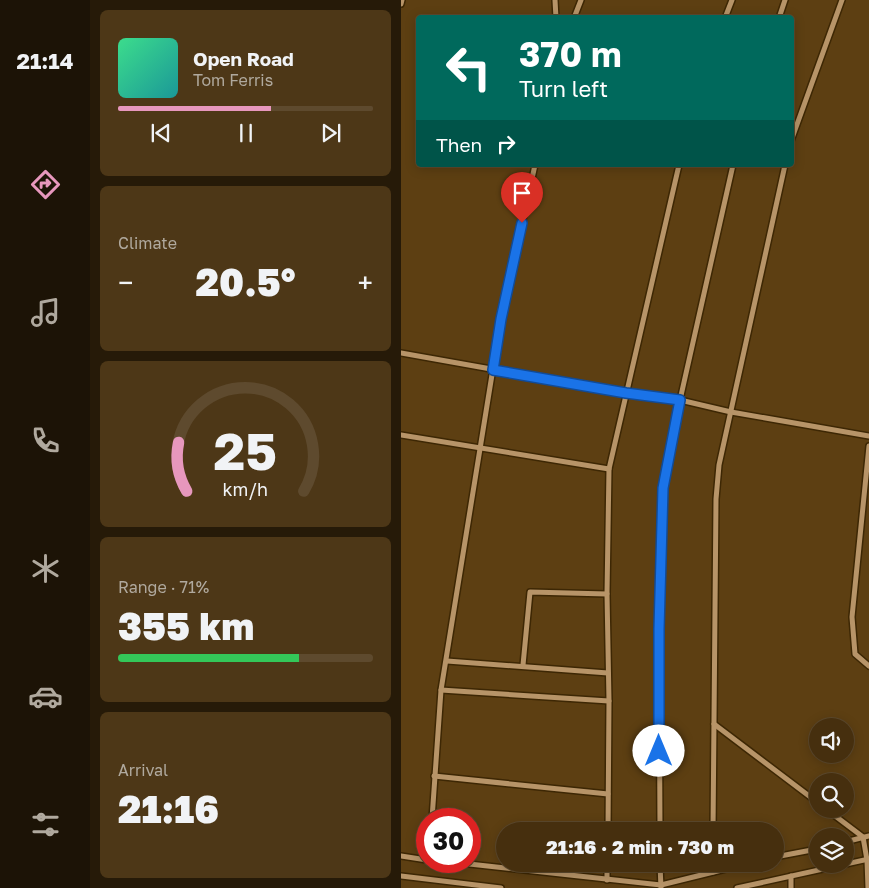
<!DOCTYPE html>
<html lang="en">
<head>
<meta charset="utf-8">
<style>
	body { margin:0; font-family:"Golos Text",sans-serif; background:#4d3717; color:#f1f3f6; height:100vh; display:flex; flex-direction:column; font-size:19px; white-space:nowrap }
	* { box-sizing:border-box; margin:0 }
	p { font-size:16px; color:#b0a99e }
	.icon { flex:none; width:28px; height:28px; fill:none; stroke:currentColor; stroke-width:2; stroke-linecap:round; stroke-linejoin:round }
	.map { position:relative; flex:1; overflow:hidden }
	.panel { display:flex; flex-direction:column; gap:10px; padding:10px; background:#261a08; width:311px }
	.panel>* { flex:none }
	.top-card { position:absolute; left:15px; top:15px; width:378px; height:152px; border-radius:5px; box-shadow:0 2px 12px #0003,0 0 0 1px #5e4a2e; background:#00695c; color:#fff; overflow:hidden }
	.fabs { position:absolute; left:408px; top:718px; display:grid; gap:10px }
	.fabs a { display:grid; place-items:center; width:45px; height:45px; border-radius:50%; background:#462f0e; box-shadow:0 2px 12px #0003,0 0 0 1px #5e4a2e; font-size:25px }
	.speed { position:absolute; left:15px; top:808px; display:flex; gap:10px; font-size:25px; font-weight:700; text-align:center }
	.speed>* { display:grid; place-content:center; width:65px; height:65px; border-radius:50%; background:#462f0e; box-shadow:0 2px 12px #0003,0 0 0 1px #5e4a2e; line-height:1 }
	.speed .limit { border:8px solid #d22; background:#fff; color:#111 }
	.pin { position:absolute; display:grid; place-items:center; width:42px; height:42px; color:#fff; margin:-51px -21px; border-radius:50% 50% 50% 0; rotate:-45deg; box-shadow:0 0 5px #0007 }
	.pin .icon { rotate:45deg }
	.me { position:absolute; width:55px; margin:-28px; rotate:0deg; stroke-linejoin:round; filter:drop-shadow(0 0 4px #0008) }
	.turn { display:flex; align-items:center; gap:18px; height:105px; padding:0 20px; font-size:22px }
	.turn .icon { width:65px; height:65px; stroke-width:2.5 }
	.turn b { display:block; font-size:35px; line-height:42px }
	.then { display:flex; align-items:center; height:48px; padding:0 20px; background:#0003; gap:10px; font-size:19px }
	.big { font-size:38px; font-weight:800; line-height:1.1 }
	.panel .card { flex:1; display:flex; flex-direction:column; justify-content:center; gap:8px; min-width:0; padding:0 18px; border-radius:8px; background:#4d3717 }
	.panel .dial { align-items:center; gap:0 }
	.dial svg { height:130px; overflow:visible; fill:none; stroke:#5e4a2e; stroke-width:7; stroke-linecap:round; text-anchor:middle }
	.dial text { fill:#f1f3f6; stroke:none }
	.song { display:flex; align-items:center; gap:15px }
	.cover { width:60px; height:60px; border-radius:8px; background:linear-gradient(135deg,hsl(150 70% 55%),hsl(180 70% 35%)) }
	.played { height:5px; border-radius:2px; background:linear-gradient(90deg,#e797bd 60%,#5e4a2e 60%) }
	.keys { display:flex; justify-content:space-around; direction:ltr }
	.heat { display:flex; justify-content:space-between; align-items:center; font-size:28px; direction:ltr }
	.charge { height:8px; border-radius:4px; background:linear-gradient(90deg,#34c759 71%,#5e4a2e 0) }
	.trip { position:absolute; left:95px; top:822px; width:288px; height:50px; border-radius:25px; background:#462f0e; box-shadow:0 2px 12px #0003,0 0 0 1px #5e4a2e; font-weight:800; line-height:50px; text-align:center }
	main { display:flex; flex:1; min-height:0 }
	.tabs { display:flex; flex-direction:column; width:90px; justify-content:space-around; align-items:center; background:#1c1306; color:#b0a99e }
	.tabs .icon { width:35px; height:35px }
	.tabs .selected { color:#e797bd }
	.tabs b { font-size:22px; color:#f1f3f6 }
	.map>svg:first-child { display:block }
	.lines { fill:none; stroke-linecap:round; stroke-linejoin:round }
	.minor-casing { stroke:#3d2704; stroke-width:8 }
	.minor { stroke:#b79468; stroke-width:5 }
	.route-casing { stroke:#114b97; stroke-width:12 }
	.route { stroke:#1a73e8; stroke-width:9 }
</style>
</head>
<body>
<main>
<nav class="tabs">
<b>21:14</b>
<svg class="icon selected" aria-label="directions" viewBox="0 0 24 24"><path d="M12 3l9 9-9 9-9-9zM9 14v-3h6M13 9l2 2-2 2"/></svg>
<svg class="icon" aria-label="music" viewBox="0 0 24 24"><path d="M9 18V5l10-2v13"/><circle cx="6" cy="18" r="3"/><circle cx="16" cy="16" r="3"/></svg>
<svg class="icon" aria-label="phone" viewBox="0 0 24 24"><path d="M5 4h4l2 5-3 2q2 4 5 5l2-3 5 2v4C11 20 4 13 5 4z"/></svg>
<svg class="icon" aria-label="climate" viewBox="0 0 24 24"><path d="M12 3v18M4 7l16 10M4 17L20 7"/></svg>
<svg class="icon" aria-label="car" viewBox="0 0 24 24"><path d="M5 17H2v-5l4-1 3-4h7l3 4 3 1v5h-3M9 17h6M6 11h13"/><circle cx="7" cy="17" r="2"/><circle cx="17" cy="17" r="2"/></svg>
<svg class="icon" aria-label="filters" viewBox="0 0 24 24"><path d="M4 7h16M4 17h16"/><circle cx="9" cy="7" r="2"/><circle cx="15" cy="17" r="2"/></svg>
</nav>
<section class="panel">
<div class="card">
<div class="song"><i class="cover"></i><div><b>Open Road</b><p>Tom Ferris</p></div></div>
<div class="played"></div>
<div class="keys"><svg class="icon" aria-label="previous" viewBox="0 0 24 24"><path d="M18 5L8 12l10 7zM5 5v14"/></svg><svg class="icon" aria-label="pause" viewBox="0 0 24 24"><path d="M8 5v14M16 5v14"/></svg><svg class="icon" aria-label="next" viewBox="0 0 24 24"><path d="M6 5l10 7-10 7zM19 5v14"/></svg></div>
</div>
<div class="card"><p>Climate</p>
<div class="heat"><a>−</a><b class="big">20.5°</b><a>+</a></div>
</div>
<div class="card dial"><svg viewBox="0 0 100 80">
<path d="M14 69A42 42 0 1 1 86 69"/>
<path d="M14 69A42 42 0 0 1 9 39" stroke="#e797bd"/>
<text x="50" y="56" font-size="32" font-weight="700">25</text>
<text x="50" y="72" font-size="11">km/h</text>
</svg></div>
<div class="card"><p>Range · 71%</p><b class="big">355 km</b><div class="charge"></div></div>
<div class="card"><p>Arrival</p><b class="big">21:16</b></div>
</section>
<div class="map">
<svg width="468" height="888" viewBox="0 0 468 888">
	<rect width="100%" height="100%" fill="#5d3f12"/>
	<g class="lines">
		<g class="minor-casing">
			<g id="minor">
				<polyline points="154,0 155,18"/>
				<polyline points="0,4 1,0"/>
				<polyline points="173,18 180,0"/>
				<polyline points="324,18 331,0"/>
				<polyline points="378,18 384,0"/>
				<polyline points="390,141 441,0"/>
				<polyline points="0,353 225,393 279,400 330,412 468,436"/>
				<polyline points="0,435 208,469"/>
				<polyline points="468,446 451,617 454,654 468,666"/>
				<polyline points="46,661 207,673"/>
				<polyline points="122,665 129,592 206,594"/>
				<polyline points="40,690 208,701"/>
				<polyline points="313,724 416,802"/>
				<polyline points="33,776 207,794"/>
				<polyline points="425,809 462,837 466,860 467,888"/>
				<polyline points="31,819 40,690 100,319 134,165"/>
				<polyline points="207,831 208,701 206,594 208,469 278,165"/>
				<polyline points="259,831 258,629 262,488 279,400 332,165"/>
				<polyline points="312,831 315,499 318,465 384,165"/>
				<polyline points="444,842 468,836"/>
				<polyline points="0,856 26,860"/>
				<polyline points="374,857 416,849"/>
				<polyline points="41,861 260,885 345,864"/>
				<polyline points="259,864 260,888"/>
				<polyline points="312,872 312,864"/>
				<polyline points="0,876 100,888"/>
				<polyline points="390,876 390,888"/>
				<polyline points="206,880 206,864"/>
				<polyline points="336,888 468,859"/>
			</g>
		</g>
		<use href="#minor" class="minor"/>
	</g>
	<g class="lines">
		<g class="route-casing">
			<polyline id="route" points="121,223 100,319 92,370 225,393 279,400 262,488 258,629 258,751"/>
		</g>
		<use href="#route" class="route"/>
	</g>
</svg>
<div class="fabs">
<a><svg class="icon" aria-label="sound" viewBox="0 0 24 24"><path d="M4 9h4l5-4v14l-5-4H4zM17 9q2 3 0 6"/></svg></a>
<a><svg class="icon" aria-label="search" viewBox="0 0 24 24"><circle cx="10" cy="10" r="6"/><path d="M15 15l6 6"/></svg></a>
<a><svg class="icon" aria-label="layers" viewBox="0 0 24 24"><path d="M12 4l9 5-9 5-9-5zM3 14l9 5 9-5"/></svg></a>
</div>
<div class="speed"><div class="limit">30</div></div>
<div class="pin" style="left:121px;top:223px;background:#d93025"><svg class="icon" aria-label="arrive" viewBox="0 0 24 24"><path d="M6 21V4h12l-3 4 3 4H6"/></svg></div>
<svg class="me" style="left:258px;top:751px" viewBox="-20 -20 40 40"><circle r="19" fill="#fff"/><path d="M0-13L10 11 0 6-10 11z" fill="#1a73e8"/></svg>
<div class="trip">21:16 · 2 min · 730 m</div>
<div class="top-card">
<div class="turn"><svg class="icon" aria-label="left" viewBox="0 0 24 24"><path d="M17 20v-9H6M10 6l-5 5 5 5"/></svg><div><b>370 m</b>Turn left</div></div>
<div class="then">Then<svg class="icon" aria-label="right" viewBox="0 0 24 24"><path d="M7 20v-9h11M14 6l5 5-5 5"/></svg></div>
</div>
</div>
</main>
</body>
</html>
